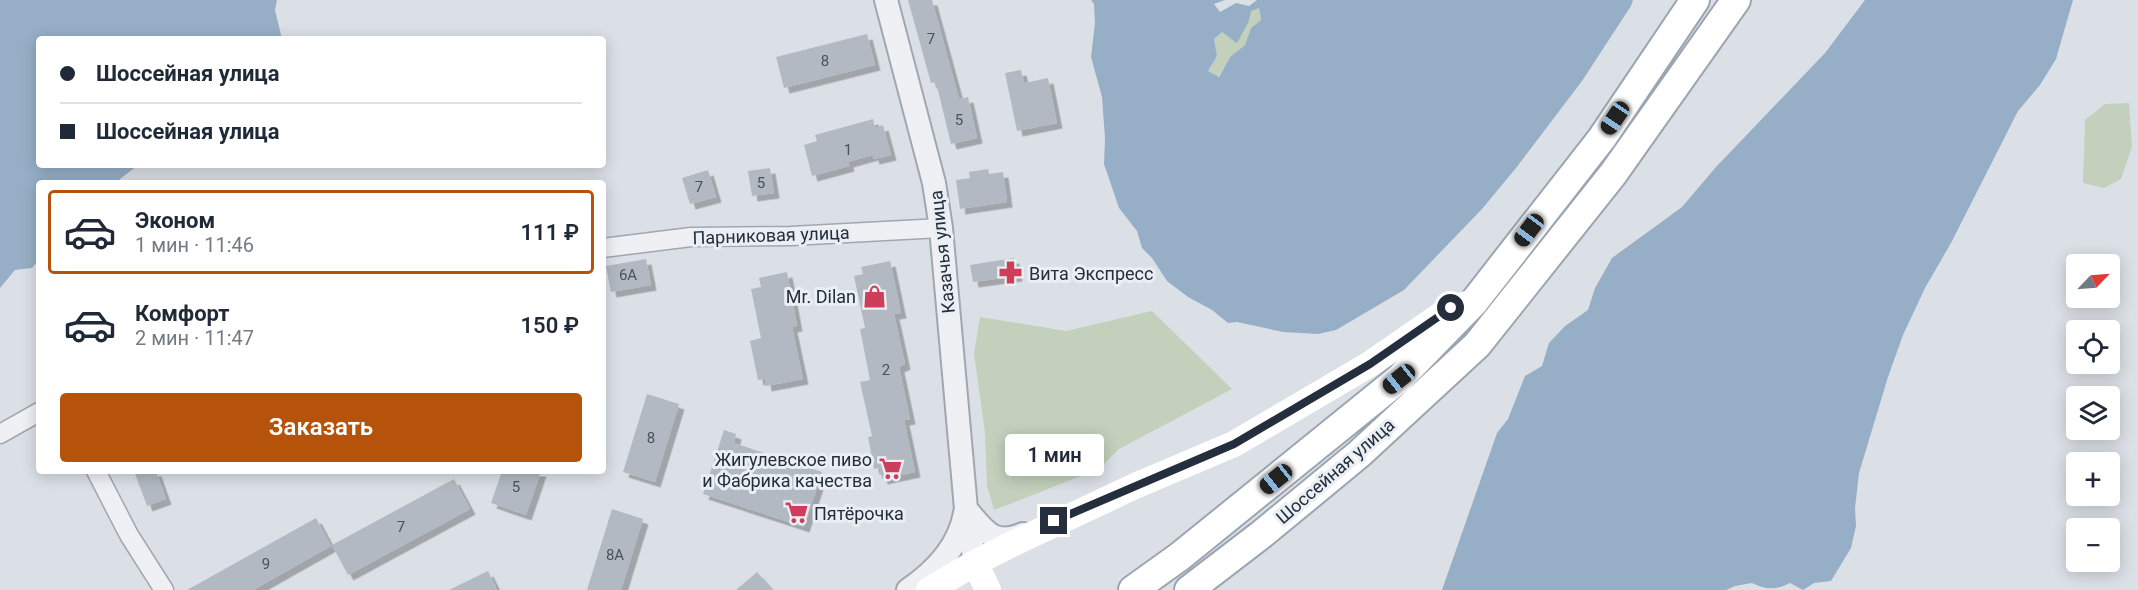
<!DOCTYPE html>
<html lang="ru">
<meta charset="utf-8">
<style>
body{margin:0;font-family:Roboto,sans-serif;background:#f6f6f7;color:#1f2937;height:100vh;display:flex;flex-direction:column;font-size:22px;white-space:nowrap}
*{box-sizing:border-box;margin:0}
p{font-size:20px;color:#747a83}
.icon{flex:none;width:33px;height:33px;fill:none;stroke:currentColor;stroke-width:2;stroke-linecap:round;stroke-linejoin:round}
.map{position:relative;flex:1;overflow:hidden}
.sheet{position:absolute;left:36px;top:180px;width:570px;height:294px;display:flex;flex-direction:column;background:#fff;border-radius:6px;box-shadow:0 3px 15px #0003}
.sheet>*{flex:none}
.top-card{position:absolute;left:36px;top:36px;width:570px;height:132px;border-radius:6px;box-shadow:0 3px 15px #0003;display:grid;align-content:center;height:132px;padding:0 24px;background:#fff}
.needle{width:39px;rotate:65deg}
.tools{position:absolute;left:2066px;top:254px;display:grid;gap:12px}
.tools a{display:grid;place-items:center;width:54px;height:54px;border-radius:6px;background:#fff;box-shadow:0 3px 15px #0003;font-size:30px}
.end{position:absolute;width:27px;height:27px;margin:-14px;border:8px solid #252e3c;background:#fff;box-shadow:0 0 0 3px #fff}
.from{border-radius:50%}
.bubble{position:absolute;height:42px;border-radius:6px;background:#fff;box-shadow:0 3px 15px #0003;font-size:20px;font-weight:600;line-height:42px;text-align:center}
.car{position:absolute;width:18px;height:36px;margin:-18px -9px;border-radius:8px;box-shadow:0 0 4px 2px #0007;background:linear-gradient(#222 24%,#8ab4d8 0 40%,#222 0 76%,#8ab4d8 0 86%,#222 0)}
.top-card b{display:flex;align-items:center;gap:21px;height:57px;font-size:22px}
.top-card b+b{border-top:2px solid #e0e1e3}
.top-card i{width:15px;height:15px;background:#1f2937}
ul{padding:10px 0 0;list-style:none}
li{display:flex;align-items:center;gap:18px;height:84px;margin:0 12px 9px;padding:0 12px;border:3px solid transparent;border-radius:6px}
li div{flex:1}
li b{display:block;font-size:22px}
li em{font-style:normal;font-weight:600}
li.selected{border-color:#b45309}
li>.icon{width:54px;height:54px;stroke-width:1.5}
.cta{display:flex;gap:12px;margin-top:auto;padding:12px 24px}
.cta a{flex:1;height:69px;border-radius:6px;background:#b45309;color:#fff;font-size:24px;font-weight:600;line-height:69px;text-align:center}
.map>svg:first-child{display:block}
</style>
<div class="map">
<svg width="2138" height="590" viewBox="0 0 2138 590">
<defs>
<filter id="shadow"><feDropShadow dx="5.5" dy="5.5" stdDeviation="0" flood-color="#0004"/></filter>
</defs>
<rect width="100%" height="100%" fill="#dbe0e6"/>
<path fill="#c2d0bc" d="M1259 8 1261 20 1251 28 1245 45 1230 57 1218 77 1208 71 1217 56 1214 39 1222 32 1237 42 1249 21 1251 10Z
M2129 103 2132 147 2121 179 2104 188 2083 183 2085 120 2105 104Z
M1152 311 1232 389 1119 449 1099 469 994 510 987 486 985 432 974 354 980 317 1066 331Z"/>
<path fill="#96afc6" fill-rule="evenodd" d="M0 0H277L275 10 282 39H39V165H138L115 183H39V260L32 268 15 270 0 288Z
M1091 0H1225L1214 4 1220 12 1236 3 1249 6 1257 0H1633L1631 6 1582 81 1516 168 1482 209 1404 290 1336 330 1318 334 1283 332 1237 322 1228 323 1212 310 1188 297 1167 281 1152 258 1142 248 1137 231 1119 208 1104 164 1105 138 1102 97 1091 57 1095 23 1094 4ZM1259 8 1261 20 1251 28 1245 45 1230 57 1219 77 1208 71 1217 56 1214 39 1222 32 1237 43 1249 21 1251 11Z
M1865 0H2073L2056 59 2040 85 2018 111 1951 243 1925 288 1903 335 1888 377 1859 473 1855 508 1856 526 1851 548 1831 581 1814 583 1803 590 1790 583C1776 590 1766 590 1752 583L1735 586 1726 590H1442L1497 433 1508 419 1525 376 1542 366 1549 343 1565 326 1588 310 1595 288 1612 258 1682 207 1716 167 1825 53Z"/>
<path fill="#b3b9c2" filter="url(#shadow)" d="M908 0H932L959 99 968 97 977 138 951 144 936 82 931 83Z
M867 34 875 65 784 88 776 57Z
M1021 70 1024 83 1048 78 1057 123 1017 131 1005 73Z
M873 119 875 128 883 125 891 155 874 159 873 155 848 162 849 166 812 176 804 145 817 141 815 135Z
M770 168 774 193 752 196 748 171Z
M988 169 989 174 1003 172 1007 202 960 209 956 180 970 178 969 172Z
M708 170 716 197 690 204 682 178Z
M1014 258 1017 276 973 282 970 265Z
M646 259 651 285 611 292 606 266Z
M890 261 901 313 894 314 905 364 899 367 910 419 904 420 915 472 882 479 880 468 874 469 868 437 872 436 860 382 870 380 860 329 865 328 854 276 863 274 861 267Z
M787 272 797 326 792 327 803 379 766 386 765 379 758 380 750 341 761 338 751 289 761 287 759 278Z
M647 394 679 404 655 482 623 472Z
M724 430 736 434 734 443 822 472 804 527 703 494Z
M134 471H156L166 499 147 506Z
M502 471H541L526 515 491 503Z
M454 479 470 509 348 575 332 545Z
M612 509 643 519 621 590H587Z
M316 518 331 546 253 590H187Z
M488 571 497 590H449Z
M757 572 773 590H736Z"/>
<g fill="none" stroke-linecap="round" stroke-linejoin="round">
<defs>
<path id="minor" d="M603 248 691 237 791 236 941 228
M0 434 39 412
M96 471 129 535 164 590"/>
<path id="tertiary" d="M886 0 934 183 941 228 966 509 975 563
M966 509C984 530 993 547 1023 534
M908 590C936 571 959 547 965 513"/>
<path id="primary" d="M1133 590 1179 557 1399 379 1474 302 1602 138 1695 0
M1189 590 1262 534 1359 454 1477 345 1613 174 1736 0"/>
</defs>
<use href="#minor" stroke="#a1a7b0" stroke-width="21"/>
<use href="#tertiary" stroke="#a1a7b0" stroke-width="26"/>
<use href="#primary" stroke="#9ba5b1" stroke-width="32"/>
<use href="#minor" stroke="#eef0f4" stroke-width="18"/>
<use href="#tertiary" stroke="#eef0f4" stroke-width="22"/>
<path stroke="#fff" stroke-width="26" d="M975 563 988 590
M929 590 975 563 1012 544 1135 486 1234 444 1370 364 1451 308 1474 302"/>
<use href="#primary" stroke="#fff" stroke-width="28"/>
</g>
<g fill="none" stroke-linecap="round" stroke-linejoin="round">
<path stroke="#252e3c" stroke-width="8" d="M1054 521 1234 444 1370 364 1451 308"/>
</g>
<defs>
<symbol id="pharmacy-bare" viewBox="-9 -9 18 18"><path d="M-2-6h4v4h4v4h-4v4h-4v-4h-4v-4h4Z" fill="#cd3e5a" stroke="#eaeff4" stroke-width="2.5" paint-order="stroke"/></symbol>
<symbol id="shop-bare" viewBox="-9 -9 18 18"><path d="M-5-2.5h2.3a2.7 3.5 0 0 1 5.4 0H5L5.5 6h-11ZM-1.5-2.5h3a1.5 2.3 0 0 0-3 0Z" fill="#cd3e5a" stroke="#eaeff4" stroke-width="2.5" paint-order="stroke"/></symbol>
<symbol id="supermarket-bare" viewBox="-9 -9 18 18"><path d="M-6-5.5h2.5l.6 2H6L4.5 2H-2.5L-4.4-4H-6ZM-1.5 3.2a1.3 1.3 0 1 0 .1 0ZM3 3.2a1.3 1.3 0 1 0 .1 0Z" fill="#cd3e5a" stroke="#eaeff4" stroke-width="2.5" paint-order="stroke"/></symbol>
</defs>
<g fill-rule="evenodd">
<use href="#pharmacy-bare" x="994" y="256" width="33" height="33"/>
<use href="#shop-bare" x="858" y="280" width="33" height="33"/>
<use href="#supermarket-bare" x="874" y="452" width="33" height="33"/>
<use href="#supermarket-bare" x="780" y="496" width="33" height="33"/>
</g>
<g text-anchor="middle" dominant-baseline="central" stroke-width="6" stroke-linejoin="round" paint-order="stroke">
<g font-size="15" fill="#48515e">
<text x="931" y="39">7</text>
<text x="825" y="61">8</text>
<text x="959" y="120">5</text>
<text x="848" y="150">1</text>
<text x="761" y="183">5</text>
<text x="699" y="187">7</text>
<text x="628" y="275">6А</text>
<text x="886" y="370">2</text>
<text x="651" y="438">8</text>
<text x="516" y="487">5</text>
<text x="401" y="527">7</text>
<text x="615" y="555">8А</text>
<text x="266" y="564">9</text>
</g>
<g font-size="18" fill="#252e3c" stroke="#eaeff4">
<text transform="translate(771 235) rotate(-2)">Парниковая улица</text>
<text transform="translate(942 252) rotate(-96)">Казачья улица</text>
<text transform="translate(1335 471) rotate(-41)">Шоссейная улица</text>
</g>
<g font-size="18" fill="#252e3c" stroke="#eaeff4" text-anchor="start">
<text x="1029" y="273">Вита Экспресс</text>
<text x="856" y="296" text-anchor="end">Mr. Dilan</text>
<text x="872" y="459" text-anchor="end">Жигулевское пиво<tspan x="872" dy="21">и Фабрика качества</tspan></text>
<text x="814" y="513">Пятёрочка</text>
</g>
</g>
</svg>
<div class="tools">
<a><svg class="needle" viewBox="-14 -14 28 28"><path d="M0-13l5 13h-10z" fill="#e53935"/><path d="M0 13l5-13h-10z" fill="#747a83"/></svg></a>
<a><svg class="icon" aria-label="locate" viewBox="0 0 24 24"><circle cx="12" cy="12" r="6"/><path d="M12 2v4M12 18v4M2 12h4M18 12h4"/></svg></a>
<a><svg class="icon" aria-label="layers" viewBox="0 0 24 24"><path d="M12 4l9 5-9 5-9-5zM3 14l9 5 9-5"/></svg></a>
<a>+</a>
<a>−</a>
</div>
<i class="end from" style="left:1451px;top:308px"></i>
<i class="end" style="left:1054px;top:521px"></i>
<div class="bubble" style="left:1005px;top:434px;width:99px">1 мин</div>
<i class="car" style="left:1615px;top:118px;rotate:214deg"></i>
<i class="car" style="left:1529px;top:230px;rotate:217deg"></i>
<i class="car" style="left:1399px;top:379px;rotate:231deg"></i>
<i class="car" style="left:1276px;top:479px;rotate:231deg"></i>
<div class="top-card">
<b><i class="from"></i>Шоссейная улица</b>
<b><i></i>Шоссейная улица</b>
</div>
<section class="sheet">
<ul>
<li class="selected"><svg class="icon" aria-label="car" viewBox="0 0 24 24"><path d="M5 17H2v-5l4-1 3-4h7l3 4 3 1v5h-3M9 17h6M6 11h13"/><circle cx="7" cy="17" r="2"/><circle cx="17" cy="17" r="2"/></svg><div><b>Эконом</b><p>1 мин · 11:46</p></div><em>111 ₽</em></li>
<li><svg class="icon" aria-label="car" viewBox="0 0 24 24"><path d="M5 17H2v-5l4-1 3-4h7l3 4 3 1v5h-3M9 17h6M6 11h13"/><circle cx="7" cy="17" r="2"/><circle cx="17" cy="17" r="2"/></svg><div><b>Комфорт</b><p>2 мин · 11:47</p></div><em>150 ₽</em></li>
</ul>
<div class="cta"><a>Заказать</a></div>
</section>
</div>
